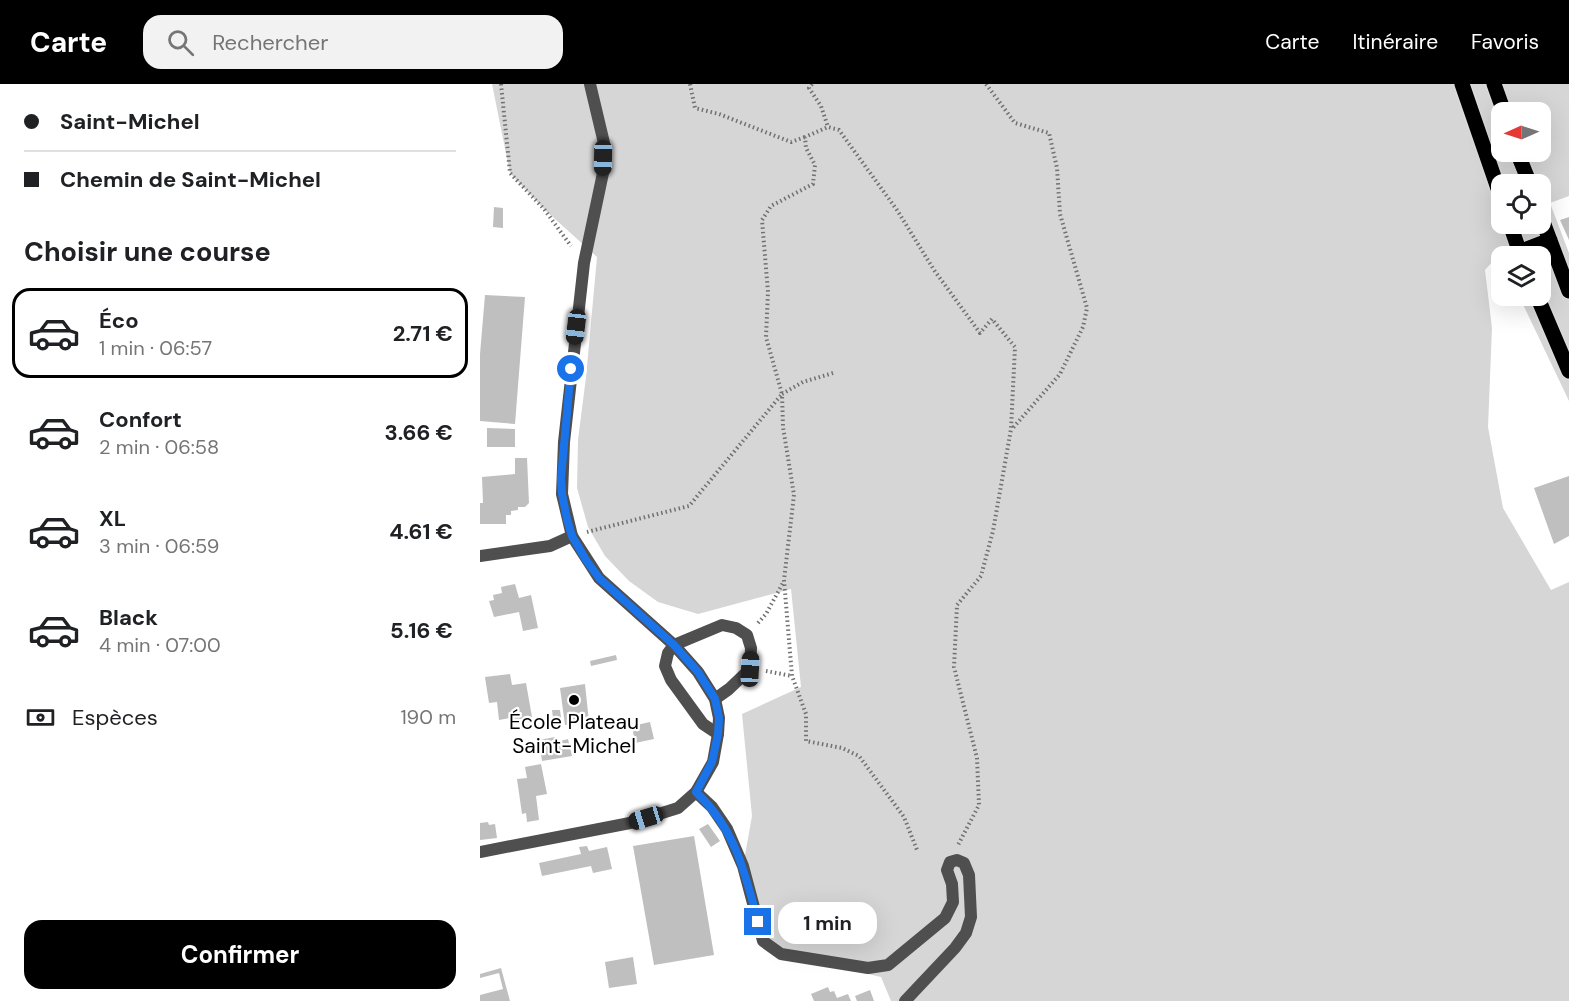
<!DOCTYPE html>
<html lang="fr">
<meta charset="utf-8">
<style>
body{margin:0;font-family:"DM Sans",sans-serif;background:#f2f2f2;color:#202124;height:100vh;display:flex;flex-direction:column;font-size:22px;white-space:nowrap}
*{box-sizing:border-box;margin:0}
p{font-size:20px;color:#757577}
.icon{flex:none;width:33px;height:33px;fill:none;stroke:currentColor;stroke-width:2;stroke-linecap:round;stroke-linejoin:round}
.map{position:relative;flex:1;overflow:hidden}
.sheet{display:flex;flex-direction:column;background:#fff;width:480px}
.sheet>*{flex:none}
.banner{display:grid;align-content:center;height:132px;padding:0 24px;background:#fff}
.needle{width:39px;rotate:267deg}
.tools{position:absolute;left:1011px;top:18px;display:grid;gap:12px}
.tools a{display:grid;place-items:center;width:60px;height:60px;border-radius:12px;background:#fff;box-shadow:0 6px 24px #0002;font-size:30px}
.end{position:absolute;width:27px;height:27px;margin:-14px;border:8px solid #1a73e8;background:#fff;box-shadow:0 0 0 3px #fff}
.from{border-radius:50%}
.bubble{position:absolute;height:42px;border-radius:18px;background:#fff;box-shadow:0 6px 24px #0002;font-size:20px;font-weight:700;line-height:42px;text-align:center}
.car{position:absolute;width:18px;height:36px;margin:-18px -9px;border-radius:8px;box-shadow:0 0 4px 2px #0007;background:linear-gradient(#222 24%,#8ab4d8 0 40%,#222 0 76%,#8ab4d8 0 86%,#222 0)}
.banner b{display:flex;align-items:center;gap:21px;height:57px;font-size:22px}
.banner b+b{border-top:2px solid #e0e0e0}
.banner i{width:15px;height:15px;background:#202124}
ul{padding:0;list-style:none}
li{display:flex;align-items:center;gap:18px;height:90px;margin:0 12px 9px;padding:0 12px;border:3px solid transparent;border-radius:18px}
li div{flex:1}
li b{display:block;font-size:22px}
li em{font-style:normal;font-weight:700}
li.active{border-color:#000}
li>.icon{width:54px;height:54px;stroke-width:1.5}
h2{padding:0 24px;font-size:27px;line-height:72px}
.pay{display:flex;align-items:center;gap:15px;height:66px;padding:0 24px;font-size:22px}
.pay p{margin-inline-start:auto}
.cta{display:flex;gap:12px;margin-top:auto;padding:12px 24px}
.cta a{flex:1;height:69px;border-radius:18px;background:#000;color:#fff;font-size:24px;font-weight:700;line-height:69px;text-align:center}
header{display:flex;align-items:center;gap:36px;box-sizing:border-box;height:84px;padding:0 30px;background:#000;color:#fff}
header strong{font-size:28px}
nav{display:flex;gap:33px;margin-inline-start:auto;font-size:21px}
.search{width:420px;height:54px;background:#f2f2f2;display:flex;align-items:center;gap:15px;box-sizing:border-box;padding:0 21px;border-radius:18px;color:#757577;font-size:22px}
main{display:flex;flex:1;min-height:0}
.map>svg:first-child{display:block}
</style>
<header>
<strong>Carte</strong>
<div class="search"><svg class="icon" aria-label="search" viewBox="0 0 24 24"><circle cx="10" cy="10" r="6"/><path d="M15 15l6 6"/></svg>Rechercher</div>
<nav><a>Carte</a><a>Itinéraire</a><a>Favoris</a></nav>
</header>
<main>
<section class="sheet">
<div class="banner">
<b><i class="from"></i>Saint-Michel</b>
<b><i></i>Chemin de Saint-Michel</b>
</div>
<h2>Choisir une course</h2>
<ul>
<li class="active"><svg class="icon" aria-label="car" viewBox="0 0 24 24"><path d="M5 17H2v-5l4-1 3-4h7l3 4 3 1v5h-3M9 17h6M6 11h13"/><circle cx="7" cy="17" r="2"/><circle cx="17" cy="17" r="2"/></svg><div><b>Éco</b><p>1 min · 06:57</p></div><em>2.71 €</em></li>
<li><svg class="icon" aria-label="car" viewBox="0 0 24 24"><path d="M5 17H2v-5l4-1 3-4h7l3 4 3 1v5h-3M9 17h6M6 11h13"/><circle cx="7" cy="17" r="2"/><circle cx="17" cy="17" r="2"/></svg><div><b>Confort</b><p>2 min · 06:58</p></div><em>3.66 €</em></li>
<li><svg class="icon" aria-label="car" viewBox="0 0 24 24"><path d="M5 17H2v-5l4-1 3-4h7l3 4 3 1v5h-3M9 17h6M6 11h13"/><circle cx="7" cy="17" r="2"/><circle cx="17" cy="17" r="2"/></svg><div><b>XL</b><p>3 min · 06:59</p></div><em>4.61 €</em></li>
<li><svg class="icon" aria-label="car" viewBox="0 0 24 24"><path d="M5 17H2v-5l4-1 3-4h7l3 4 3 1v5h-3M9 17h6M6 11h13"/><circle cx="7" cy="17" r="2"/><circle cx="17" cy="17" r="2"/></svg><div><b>Black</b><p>4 min · 07:00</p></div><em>5.16 €</em></li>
</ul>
<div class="pay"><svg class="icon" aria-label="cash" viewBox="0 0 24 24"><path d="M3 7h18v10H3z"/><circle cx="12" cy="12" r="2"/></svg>Espèces<p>190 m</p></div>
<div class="cta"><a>Confirmer</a></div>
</section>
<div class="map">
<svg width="1089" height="917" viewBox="0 0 1089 917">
<rect width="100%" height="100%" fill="#fff"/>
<path fill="#d6d6d6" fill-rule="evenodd" d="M12 0H1089V112L1070 119 1089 169V317L1039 212H1060V172H1022L1020 169 1005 186 1012 244 1008 343 1023 424 1071 506 1089 498V917H411L401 893 301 870 283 857 263 782 272 732 262 630 321 603 311 505 218 530 178 518 149 497 125 472 108 443 97 404 98 356 106 293 117 173 64 125 30 89ZM1022 28H1060V68H1022ZM1022 100H1060V140H1022Z"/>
<path fill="#bfbfbf" d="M14 123 23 124V144L13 143Z
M1089 133V156L1080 136Z
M5 211 45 213 35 340 0 337V270Z
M7 344 35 345V363H7Z
M35 374H47L49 419 45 423H38V426L31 427V431H26V440H0V419H3L2 393 35 390Z
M1089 392V452L1074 460 1054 404Z
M35 500 39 514 51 511 58 544 43 547 39 528 14 533 9 517 14 516 13 511 22 509 21 503Z
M136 571 137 576 111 582 110 577Z
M30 590 32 601 46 599 52 633 31 637 30 634 19 636 17 618 9 619 5 593Z
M105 600 109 638 85 641 80 604Z
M72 626H80L82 640 74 642Z
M170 638 174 655 155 659 152 642Z
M75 653 76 658 88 655 92 672 62 677 59 656Z
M61 680 67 710 56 712 59 736 47 738 46 729 42 730 37 695 47 694 45 683Z
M8 738 9 741 15 740 17 754 0 756V739Z
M228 740 240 757 231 763 219 745Z
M214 752 234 871 174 881 153 762Z
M107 762 109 767 127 763 132 785 113 789 111 782 62 792 59 779 101 770 99 763Z
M153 873 157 900 129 904 125 878Z
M21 884 30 917H0V911L23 905 19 889 0 894V890Z
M348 903 350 908 354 907 357 914 368 910 371 917H334L331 910Z
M390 906 394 917H377L375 912Z"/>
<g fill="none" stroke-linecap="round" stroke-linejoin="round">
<defs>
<path id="primary" d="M982 0 1022 116
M1014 0 1024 28
M1037 68 1050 100
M1060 130 1089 207
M1030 140 1041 172
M1039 168 1070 156
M1057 212 1089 287"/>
</defs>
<use href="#primary" stroke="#dbdbdb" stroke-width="18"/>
<path stroke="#717171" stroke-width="4" stroke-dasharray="1.5 3" stroke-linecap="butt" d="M21 0 30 89 64 125 91 162
M210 0 215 24 239 30 311 58 325 53
M332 0 329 4 341 22 348 43
M506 0 535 39 569 49 577 84 580 130 607 224 603 243 580 290 532 345
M353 289 323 298 302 310 303 343 314 411 304 496 312 592 326 630V657L362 664 379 672 424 733 437 766
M107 448 209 422 302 310 286 253 288 208 282 136 291 122 333 100 335 81 326 64 325 53 348 43 359 46 417 126 454 186 500 249 512 235 535 263 531 345 513 447 501 492 477 521 474 583 497 674 499 721 478 761
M278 539 286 530 304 497
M286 587 312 592"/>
<path stroke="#4f4f4f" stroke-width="12" d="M235 615 249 605 270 585 271 564 267 551 256 544 242 541 194 561 188 569 185 582 191 596 223 640 238 650"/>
<path stroke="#4f4f4f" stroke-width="12" d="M0 472 70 462 92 452
M216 708 232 723 247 745 263 782 283 857 301 870 388 884 408 881 465 834 473 818 472 800 467 786 470 778 477 776 484 779 489 791 491 833 486 849 475 864 425 917"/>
<path stroke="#4f4f4f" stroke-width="12" d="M0 768 150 739 198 724 216 708 233 678 238 650 239 634 235 615 218 588 194 561 119 494 92 452 82 410 84 358 104 179 123 89 124 59 110 0"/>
<use href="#primary" stroke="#000" stroke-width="15"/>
</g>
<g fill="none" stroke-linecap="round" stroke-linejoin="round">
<path stroke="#1a73e8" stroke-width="8" d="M91 285 81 394 82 410 87 435 92 452 106 476 119 494 194 561 218 588 235 615 239 634 238 650 232 678 216 708C255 745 265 788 278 838"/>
</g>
<circle fill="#000" stroke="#fff" stroke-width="2" cx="94" cy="616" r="6"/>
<g text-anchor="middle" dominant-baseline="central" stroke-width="4.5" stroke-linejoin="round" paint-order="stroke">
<g font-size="21" fill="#000" stroke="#fff">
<text x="94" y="638">École Plateau<tspan x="94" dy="24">Saint-Michel</tspan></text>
</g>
</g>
</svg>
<div class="tools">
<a><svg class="needle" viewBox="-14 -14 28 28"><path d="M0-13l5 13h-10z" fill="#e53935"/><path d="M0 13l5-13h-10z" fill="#757577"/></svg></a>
<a><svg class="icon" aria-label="locate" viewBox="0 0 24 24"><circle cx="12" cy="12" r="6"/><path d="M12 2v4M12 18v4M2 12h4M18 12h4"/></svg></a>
<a><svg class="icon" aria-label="layers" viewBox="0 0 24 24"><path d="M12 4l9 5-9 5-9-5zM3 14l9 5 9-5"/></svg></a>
</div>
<i class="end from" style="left:91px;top:285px"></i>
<i class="end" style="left:278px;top:838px"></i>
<div class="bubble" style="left:298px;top:818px;width:99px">1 min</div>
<i class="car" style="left:123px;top:74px;rotate:181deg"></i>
<i class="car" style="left:96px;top:243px;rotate:187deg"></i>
<i class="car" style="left:270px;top:585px;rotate:3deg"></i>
<i class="car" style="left:166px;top:734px;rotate:253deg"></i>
</div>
</main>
